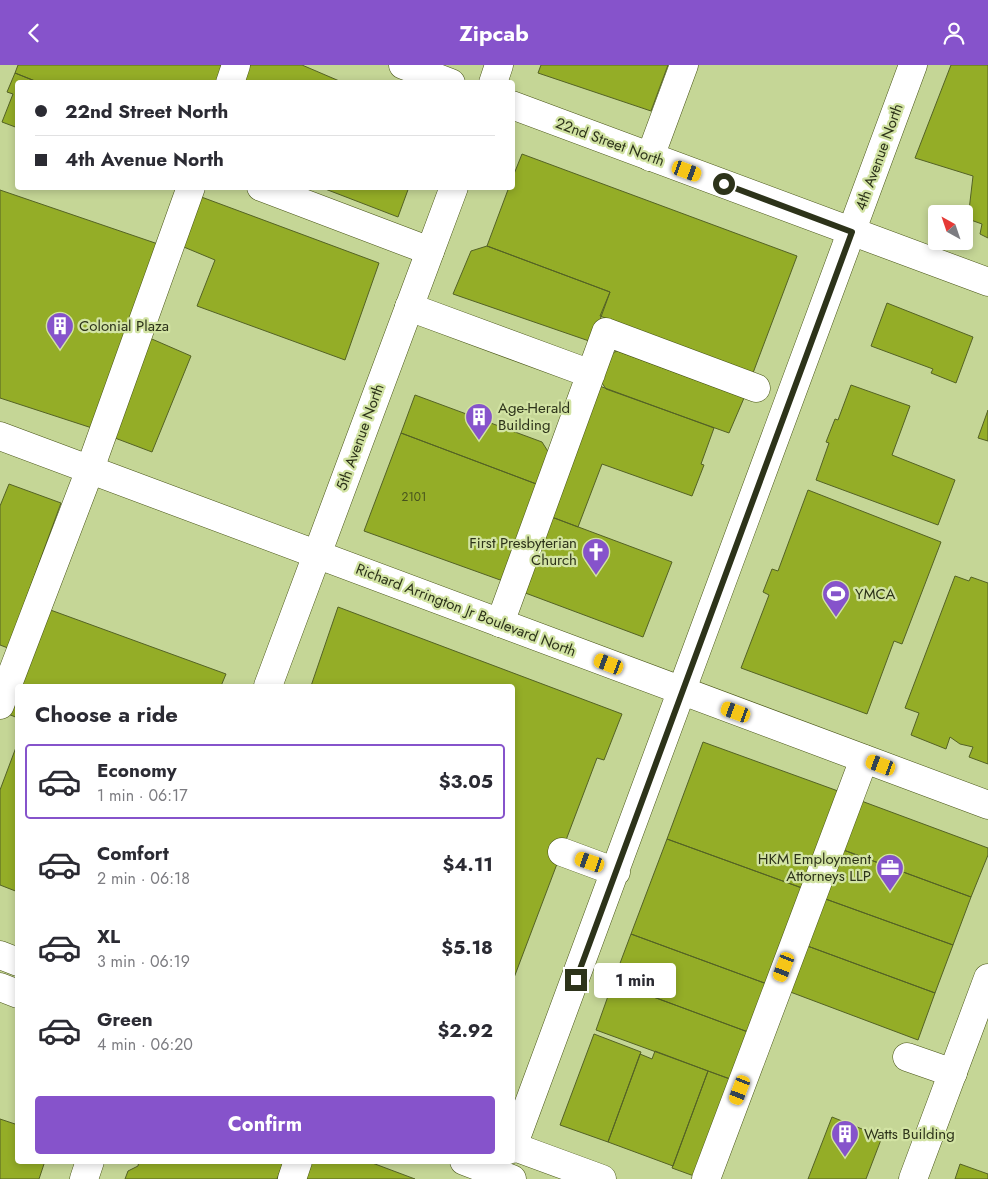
<!DOCTYPE html>
<meta charset="utf-8">
<style>
body{margin:0;font-family:Jost,sans-serif;background:#f2f2f3;color:#2b2b33;height:100vh;display:flex;flex-direction:column;font-size:19px;white-space:nowrap}
*{box-sizing:border-box;margin:0}
p{font-size:16px;color:#7c7c81}
.icon{flex:none;width:28px;height:28px;fill:none;stroke:currentColor;stroke-width:2;stroke-linecap:round;stroke-linejoin:round}
.map{position:relative;flex:1;overflow:hidden}
.drawer{position:absolute;left:15px;top:619px;width:500px;height:480px;display:flex;flex-direction:column;background:#fff;border-radius:5px;box-shadow:0 2px 8px #0003}
.drawer>*{flex:none}
.hud{position:absolute;left:15px;top:15px;width:500px;height:110px;border-radius:5px;box-shadow:0 2px 8px #0003;display:grid;align-content:center;height:110px;padding:0 20px;background:#fff}
.needle{width:32px;rotate:320deg}
.tools{position:absolute;left:928px;top:140px;display:grid;gap:10px}
.tools a{display:grid;place-items:center;width:45px;height:45px;border-radius:5px;background:#fff;box-shadow:0 2px 8px #0003;font-size:25px}
.end{position:absolute;width:22px;height:22px;margin:-11px;border:6px solid #2d331a;background:#fff;box-shadow:0 0 0 2px #fff}
.from{border-radius:50%}
.bubble{position:absolute;height:35px;border-radius:5px;background:#fff;box-shadow:0 2px 8px #0003;font-size:16px;font-weight:700;line-height:35px;text-align:center}
.car{position:absolute;width:15px;height:30px;margin:-15px -8px;border-radius:6px;box-shadow:0 0 4px 1px #0007;background:linear-gradient(#f5c518 24%,#345 0 40%,#f5c518 0 76%,#345 0 86%,#f5c518 0)}
.hud b{display:flex;align-items:center;gap:18px;height:48px;font-size:19px}
.hud b+b{border-top:1px solid #e1e1e2}
.hud i{width:12px;height:12px;background:#2b2b33}
ul{padding:0;list-style:none}
li{display:flex;align-items:center;gap:15px;height:75px;margin:0 10px 8px;padding:0 10px;border:2px solid transparent;border-radius:5px}
li div{flex:1}
li b{display:block;font-size:19px}
li em{font-style:normal;font-weight:700}
li.current{border-color:#8653cb}
li>.icon{width:45px;height:45px;stroke-width:1.5}
h2{padding:0 20px;font-size:22px;line-height:60px}
.action{display:flex;gap:10px;margin-top:auto;padding:10px 20px}
.action a{flex:1;height:58px;border-radius:5px;background:#8653cb;color:#fff;font-size:20px;font-weight:700;line-height:58px;text-align:center}
header{display:flex;justify-content:space-between;align-items:center;height:65px;padding:0 20px;background:#8653cb;color:#fff;font-size:22px;font-weight:700}
.map>svg:first-child{display:block}
</style>
<header><svg class="icon" aria-label="back" viewBox="0 0 24 24"><path d="M15 5l-7 7 7 7"/></svg>Zipcab<svg class="icon" aria-label="person" viewBox="0 0 24 24"><circle cx="12" cy="8" r="4"/><path d="M4 21q1-7 8-7t8 7"/></svg></header>
<div class="map">
<svg width="988" height="1114" viewBox="0 0 988 1114">
<rect width="100%" height="100%" fill="#c5d696"/>
<path fill="#94ad27" stroke="#546225" d="M18 0H225L218 18H40L15 8Z
M245 0H302L344 18H239Z
M541 0H668L651 46 538 8Z
M951 0H988V173L980 169 982 159 968 154 973 111 915 93Z
M15 8 40 18H18V63L2 57 13 29 7 27Z
M522 89 797 191 753 308 600 251 610 227 487 181 509 122H512V114Z
M320 122H409L398 152Z
M0 125 158 179 92 363 0 333Z
M196 130 379 198 345 295 197 241 215 195 179 180Z
M487 181 610 227 592 277 453 229 471 186Z
M887 238 973 272 956 318 931 308 933 304 871 281Z
M145 271 191 291 152 387 107 370Z
M617 286 744 333 729 368 606 324 600 315 608 290Z
M594 319 714 363 701 399 704 400 692 431 602 399 578 462 549 451Z
M851 320 910 341 892 390 955 415 938 460 816 415 829 378 826 377 835 354 838 355Z
M415 330 542 377 549 388 539 420 401 368Z
M988 345V376L978 373Z
M401 368 539 420 503 516 364 466Z
M9 419 61 438 8 583 0 580V441Z
M808 425 941 477 902 579 894 576 867 649 741 603 769 530 763 527 772 504 778 506Z
M549 451 672 497 643 572 520 526Z
M955 511 969 516 971 512 988 518V699L969 692 973 682 960 679 950 672 946 684 911 670 919 648 905 643Z
M338 542 622 649 604 695 597 693 512 918V621H311Z
M45 543 226 609 221 621H18V653L3 647Z
M18 677V827L0 820V725Z
M703 677 838 726 802 823 667 774Z
M856 734 988 783V790L971 832 838 783Z
M667 774 802 823 767 919 631 869Z
M838 783 971 832 953 880 820 832Z
M820 832 953 880 935 928 802 879Z
M631 869 767 919 748 967 613 917Z
M802 879 935 928 918 975 785 925Z
M613 917 748 967 730 1014 596 965Z
M594 969 641 987 608 1077 560 1060Z
M655 986 708 1006 673 1101 608 1077 640 989 652 994Z
M708 1006 730 1014 694 1111 672 1103Z
M832 1052 882 1072 866 1114H808Z
M0 1054 18 1060V1096H45L39 1114H0Z
M139 1096H284L277 1114H125L128 1106 138 1101Z
M306 1096H367L415 1114H300Z
M960 1099 988 1109V1114H955Z"/>
<g fill="none" stroke-linecap="round" stroke-linejoin="round">
<defs>
<path id="minor" d="M230 18 236 0
M650 92 684 0
M261 122 430 186
M409 242 591 309
M500 558 606 267 756 323
M0 640 86 415 191 122
M562 787 616 807
M907 992 953 1008
M512 1084 913 0
M292 1114 298 1096
M706 1114 864 694"/>
<path id="major" d="M403 0 451 18
M493 18 499 0
M512 40 988 217
M0 371 988 740
M268 621 454 122
M0 890 18 897
M0 922 18 929
M512 1081 602 1114
M464 1096 512 1114
M84 1114 90 1096
M913 1114 988 913"/>
</defs>
<use href="#minor" stroke="#485416" stroke-width="29"/>
<use href="#major" stroke="#485416" stroke-width="29"/>
<use href="#minor" stroke="#fff" stroke-width="28"/>
<use href="#major" stroke="#fff" stroke-width="28"/>
</g>
<g fill="none" stroke-linecap="round" stroke-linejoin="round">
<path stroke="#2d331a" stroke-width="6" d="M576 915 852 167 724 119"/>
</g>
<defs>
<symbol id="building-pin" viewBox="-11 -11 22 30"><path d="M0 17L-7.5 6A9.5 9.5 0 1 1 7.5 6Z" fill="#8653cb" stroke="#d2e3a3"/><path d="M-4-6H4V6H1V3H-1V6H-4ZM-2.5-4.3h1.7v1.8h-1.7ZM.8-4.3h1.7v1.8H.8ZM-2.5-1h1.7V.8h-1.7ZM.8-1h1.7V.8H.8Z" fill="#fff"/></symbol>
<symbol id="church-pin" viewBox="-11 -11 22 30"><path d="M0 17L-7.5 6A9.5 9.5 0 1 1 7.5 6Z" fill="#8653cb" stroke="#d2e3a3"/><path d="M-1.2-6h2.4v3.5h3.3v2.4h-3.3V6h-2.4V-.1h-3.3v-2.4h3.3Z" fill="#fff"/></symbol>
<symbol id="stadium-pin" viewBox="-11 -11 22 30"><path d="M0 17L-7.5 6A9.5 9.5 0 1 1 7.5 6Z" fill="#8653cb" stroke="#d2e3a3"/><path d="M0-5a6.5 5 0 1 0 0 10a6.5 5 0 1 0 0-10ZM-3.5-1.8h7v3.6h-7Z" fill="#fff"/></symbol>
<symbol id="office-pin" viewBox="-11 -11 22 30"><path d="M0 17L-7.5 6A9.5 9.5 0 1 1 7.5 6Z" fill="#8653cb" stroke="#d2e3a3"/><path d="M-6-3h4V-5.5h4V-3h4V5H-6ZM-1-4.5V-3h2v-1.5ZM-6 0V1H6V0Z" fill="#fff"/></symbol>
</defs>
<g fill-rule="evenodd">
<use href="#building-pin" x="44" y="245" width="32" height="43"/>
<use href="#building-pin" x="463" y="336" width="32" height="43"/>
<use href="#church-pin" x="580" y="471" width="32" height="43"/>
<use href="#stadium-pin" x="820" y="513" width="32" height="43"/>
<use href="#office-pin" x="874" y="787" width="32" height="43"/>
<use href="#building-pin" x="829" y="1053" width="32" height="43"/>
</g>
<g text-anchor="middle" dominant-baseline="central" stroke-width="4.5" stroke-linejoin="round" paint-order="stroke">
<g font-size="12" fill="#47521d">
<text x="414" y="432">2101</text>
</g>
<g font-size="15" fill="#2d331a" stroke="#d2e3a3">
<text transform="translate(610 77) rotate(20)">22nd Street North</text>
<text transform="translate(879 92) rotate(-70)">4th Avenue North</text>
<text transform="translate(360 372) rotate(-70)">5th Avenue North</text>
<text transform="translate(466 545) rotate(21)">Richard Arrington Jr Boulevard North</text>
</g>
<g font-size="15" fill="#2d331a" stroke="#d2e3a3" text-anchor="start">
<text x="79" y="261">Colonial Plaza</text>
<text x="498" y="343">Age-Herald<tspan x="498" dy="17">Building</tspan></text>
<text x="577" y="478" text-anchor="end">First Presbyterian<tspan x="577" dy="17">Church</tspan></text>
<text x="855" y="529">YMCA</text>
<text x="871" y="794" text-anchor="end">HKM Employment<tspan x="871" dy="17">Attorneys LLP</tspan></text>
<text x="864" y="1069">Watts Building</text>
</g>
</g>
</svg>
<div class="tools">
<a><svg class="needle" viewBox="-14 -14 28 28"><path d="M0-13l5 13h-10z" fill="#e53935"/><path d="M0 13l5-13h-10z" fill="#7c7c81"/></svg></a>
</div>
<i class="end from" style="left:724px;top:119px"></i>
<i class="end" style="left:576px;top:915px"></i>
<div class="bubble" style="left:594px;top:898px;width:82px">1 min</div>
<i class="car" style="left:687px;top:106px;rotate:110deg"></i>
<i class="car" style="left:609px;top:599px;rotate:291deg"></i>
<i class="car" style="left:736px;top:647px;rotate:290deg"></i>
<i class="car" style="left:881px;top:700px;rotate:290deg"></i>
<i class="car" style="left:590px;top:797px;rotate:289deg"></i>
<i class="car" style="left:784px;top:902px;rotate:201deg"></i>
<i class="car" style="left:740px;top:1025px;rotate:201deg"></i>
<div class="hud">
<b><i class="from"></i>22nd Street North</b>
<b><i></i>4th Avenue North</b>
</div>
<section class="drawer">
<h2>Choose a ride</h2>
<ul>
<li class="current"><svg class="icon" aria-label="car" viewBox="0 0 24 24"><path d="M5 17H2v-5l4-1 3-4h7l3 4 3 1v5h-3M9 17h6M6 11h13"/><circle cx="7" cy="17" r="2"/><circle cx="17" cy="17" r="2"/></svg><div><b>Economy</b><p>1 min · 06:17</p></div><em>$3.05</em></li>
<li><svg class="icon" aria-label="car" viewBox="0 0 24 24"><path d="M5 17H2v-5l4-1 3-4h7l3 4 3 1v5h-3M9 17h6M6 11h13"/><circle cx="7" cy="17" r="2"/><circle cx="17" cy="17" r="2"/></svg><div><b>Comfort</b><p>2 min · 06:18</p></div><em>$4.11</em></li>
<li><svg class="icon" aria-label="car" viewBox="0 0 24 24"><path d="M5 17H2v-5l4-1 3-4h7l3 4 3 1v5h-3M9 17h6M6 11h13"/><circle cx="7" cy="17" r="2"/><circle cx="17" cy="17" r="2"/></svg><div><b>XL</b><p>3 min · 06:19</p></div><em>$5.18</em></li>
<li><svg class="icon" aria-label="car" viewBox="0 0 24 24"><path d="M5 17H2v-5l4-1 3-4h7l3 4 3 1v5h-3M9 17h6M6 11h13"/><circle cx="7" cy="17" r="2"/><circle cx="17" cy="17" r="2"/></svg><div><b>Green</b><p>4 min · 06:20</p></div><em>$2.92</em></li>
</ul>
<div class="action"><a>Confirm</a></div>
</section>
</div>
